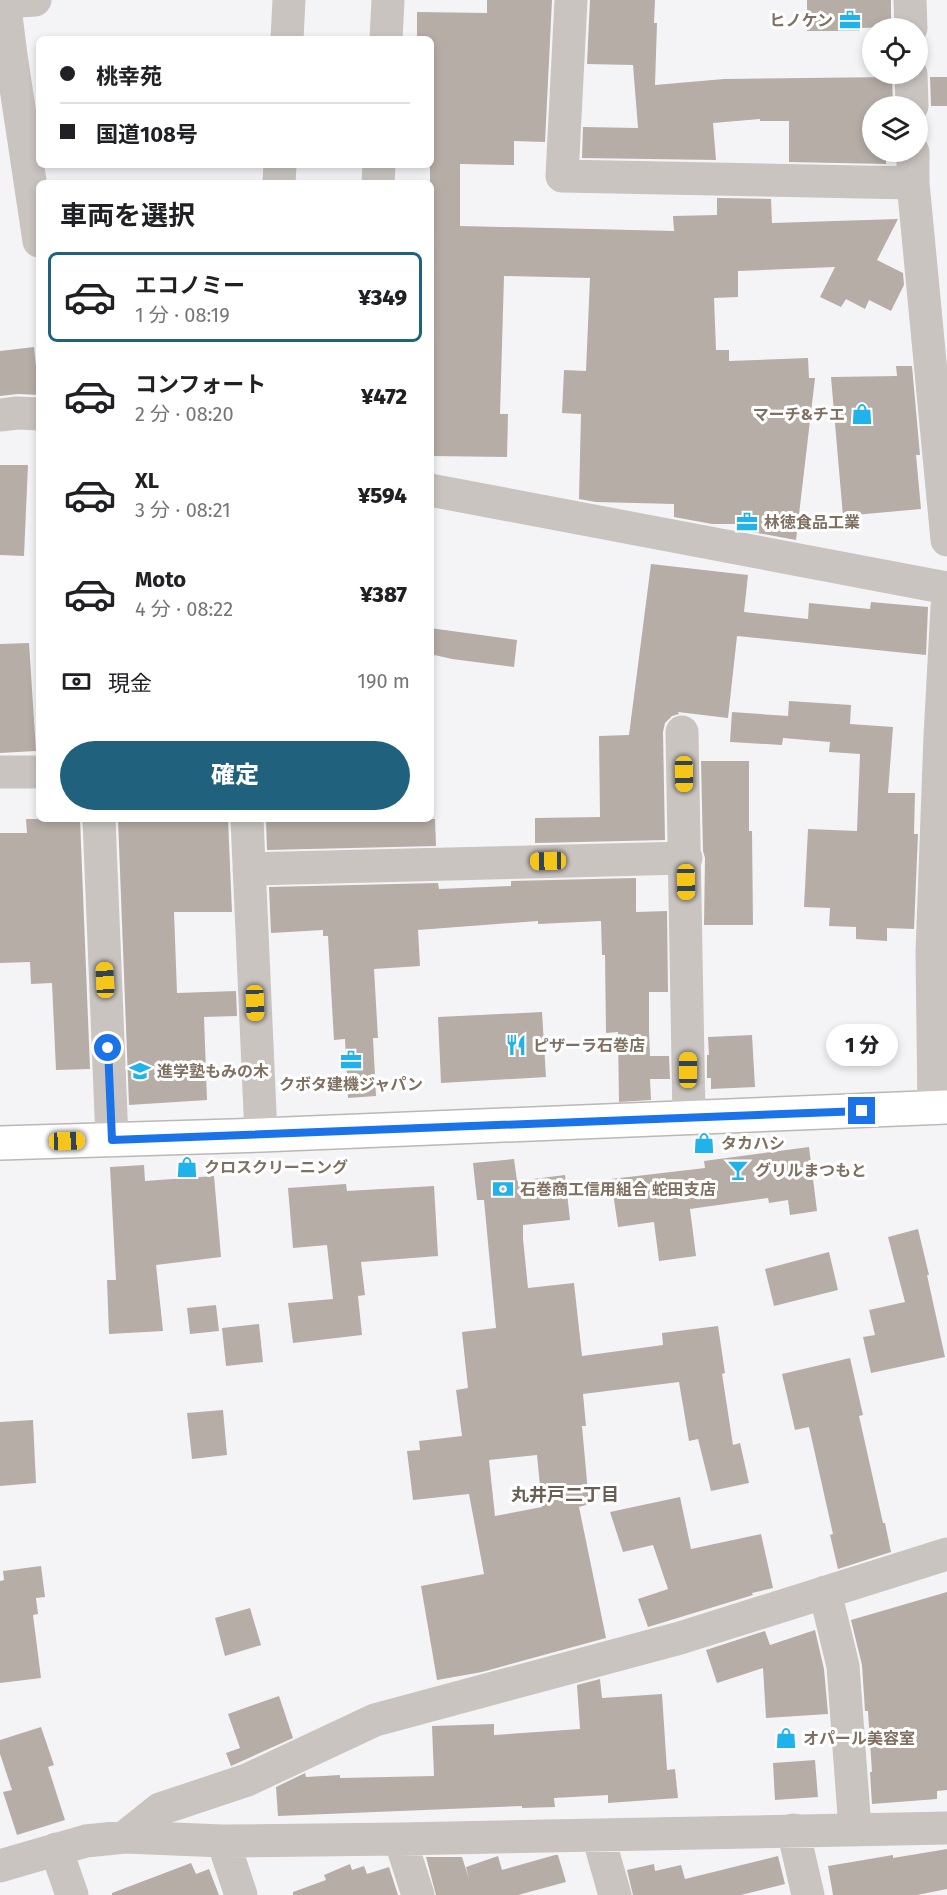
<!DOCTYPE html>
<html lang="ja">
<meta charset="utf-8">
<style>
body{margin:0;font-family:"Fira Sans","Noto Sans JP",sans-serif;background:#f2f2f2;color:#202124;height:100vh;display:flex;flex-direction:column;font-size:22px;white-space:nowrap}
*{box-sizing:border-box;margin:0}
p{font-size:20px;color:#757577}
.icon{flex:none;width:33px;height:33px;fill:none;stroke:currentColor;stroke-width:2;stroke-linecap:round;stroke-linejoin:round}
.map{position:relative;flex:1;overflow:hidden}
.drawer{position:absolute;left:36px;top:180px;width:398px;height:642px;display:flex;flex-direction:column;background:#fff;border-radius:9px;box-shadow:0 3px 9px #0003}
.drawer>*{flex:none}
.top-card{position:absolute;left:36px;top:36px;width:398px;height:132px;border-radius:9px;box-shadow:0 3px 9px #0003;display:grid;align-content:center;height:132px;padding:0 24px;background:#fff}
.tools{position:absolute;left:862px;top:18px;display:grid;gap:12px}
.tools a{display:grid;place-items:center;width:66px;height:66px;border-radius:50%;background:#fff;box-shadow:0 3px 9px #0003;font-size:30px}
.end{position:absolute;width:27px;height:27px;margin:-14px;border:8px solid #1a73e8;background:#fff;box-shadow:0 0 0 3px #fff}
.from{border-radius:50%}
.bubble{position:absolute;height:42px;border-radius:21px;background:#fff;box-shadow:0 3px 9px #0003;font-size:20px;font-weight:800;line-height:42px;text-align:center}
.car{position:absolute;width:18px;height:36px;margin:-18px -9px;border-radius:8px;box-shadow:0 0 4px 2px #0007;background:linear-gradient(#f5c518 24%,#345 0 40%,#f5c518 0 76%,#345 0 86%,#f5c518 0)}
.top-card b{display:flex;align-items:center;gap:21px;height:57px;font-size:22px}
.top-card b+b{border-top:2px solid #e0e0e0}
.top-card i{width:15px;height:15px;background:#202124}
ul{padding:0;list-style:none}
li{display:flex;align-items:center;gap:18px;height:90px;margin:0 12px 9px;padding:0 12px;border:3px solid transparent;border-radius:9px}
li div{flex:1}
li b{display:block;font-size:22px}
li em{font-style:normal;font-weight:800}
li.on{border-color:#20627e}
li>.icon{width:54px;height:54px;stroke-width:1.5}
h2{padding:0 24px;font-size:27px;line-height:72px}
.pay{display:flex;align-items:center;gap:15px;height:66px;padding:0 24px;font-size:22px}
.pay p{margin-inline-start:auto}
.button{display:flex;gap:12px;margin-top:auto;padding:12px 24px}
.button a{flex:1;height:69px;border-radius:36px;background:#20627e;color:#fff;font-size:24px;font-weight:800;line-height:69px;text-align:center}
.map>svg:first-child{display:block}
</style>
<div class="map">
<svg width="947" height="1895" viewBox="0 0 947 1895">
<rect width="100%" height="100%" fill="#f4f4f7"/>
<path fill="#b6ada7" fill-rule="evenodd" d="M487 0H552L545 142 514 141V165L460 164V226L674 231 673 216 717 215V198L771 199 772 223 898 219 877 260 903 273 904 285 891 311 869 300 865 309 846 299 841 307 820 297 835 267 738 271V297L714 298 716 350H729V361L808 358 809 378H815L796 540 752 532 753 524H712L674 517V504L596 502 579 499 581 414 562 413 564 370 586 371 590 278 504 276 500 414H508L507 457 430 456V39H417V12L487 13Z
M590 0H655L654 23H657L655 85 724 79 892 77 893 106H873V152H886V164L789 162V121H760V119L713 123 716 160 582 158 583 127 638 128 633 65 587 64Z
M807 0H891V27L860 28V31H807Z
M930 77H947V106H931Z
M34 347 39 395 18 394 0 396V351Z
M896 366H912L920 455H916L921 509 843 516 831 377 897 376Z
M0 465H28L24 556 0 555Z
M651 564 748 575 744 612 808 619 809 603 870 609 871 602 928 607 926 655 737 636 728 718 678 712 679 714 672 716 665 723 663 732 665 840 535 843V818L600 817 599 736 629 735Z
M430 628 517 640 514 667 452 659 430 654Z
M29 643 36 751 0 753V644Z
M789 701 851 705 850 724 893 727 888 793H915L914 834H918L914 929 887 928V941L856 939V927L829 926 830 908 804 907 808 829 857 831 860 754 829 752 830 742 783 738 782 745 730 742 732 712 788 716Z
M701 761H749V831H752L753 925H704L705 858 703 851Z
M26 819H80L90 1069 56 1070 52 983 31 984 30 962 0 963V833H27Z
M118 819H228L232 912H174L177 993 236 991 237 1016 204 1017 207 1100 129 1105Z
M266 819H435L436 846 267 850Z
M636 878V912L667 911 668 992H649V1032L650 1056H669L670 1079H650L651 1100 619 1102 618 1032 606 1033 605 955H602L601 921 538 924V921L418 930 420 966 374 969 378 1038H373L376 1096 348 1098 345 1039 334 1040 328 936H323V930L271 933 269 887 438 883 439 889 511 886V881Z
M542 1012 546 1077 441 1083 438 1017Z
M752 1035 755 1087 711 1089V1078H707V1055H709L708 1037Z
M809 1147 817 1211 790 1215 788 1200 769 1203 768 1198 690 1209 696 1256 659 1261 654 1222 618 1227 611 1179 705 1168 704 1161Z
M514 1159 517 1181 565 1175 570 1220 523 1225V1239L528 1288 574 1283 582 1356 663 1345 662 1333 718 1326 725 1373 722 1374 733 1445 740 1443 749 1483 711 1491 698 1439 689 1441 679 1382 583 1394 586 1426H582L589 1504 579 1507 606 1638 482 1672 437 1680 421 1586 484 1574 469 1494 413 1500 407 1451 420 1450 419 1441 462 1436 456 1390 468 1388 462 1332 496 1328 484 1200H477L473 1163ZM537 1455 542 1507 495 1516 489 1460Z
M144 1165 145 1181 214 1176 221 1257 156 1265 163 1331 109 1334 107 1280H116L110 1167Z
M346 1184 347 1191 434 1186 438 1256 361 1262 365 1295 358 1296 362 1335 293 1343 288 1303 333 1299 327 1245 293 1248 288 1188Z
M918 1229 929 1275H927L945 1357 871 1373 863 1337 875 1335 869 1310 905 1302 888 1237Z
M829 1252 838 1290 774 1306 765 1269Z
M216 1305 219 1331 190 1334 187 1308Z
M259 1324 263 1362 226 1366 222 1328Z
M850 1358 863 1415 859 1416 883 1523H885L891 1552 838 1569 830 1535 833 1534 809 1427 795 1430 782 1374Z
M223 1410 227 1455 192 1459 187 1413Z
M33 1420 36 1483 0 1486V1422Z
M680 1497 691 1549 761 1534 773 1588 752 1593 753 1595 648 1627 638 1599 668 1589 653 1545 623 1552 610 1512Z
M41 1566 45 1597 36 1598 38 1614 33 1615 41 1678 0 1683V1581L4 1580 3 1571Z
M947 1592V1790L937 1791V1799L872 1804 870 1772H872L868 1711H865L862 1665 851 1620Z
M250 1608 261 1645 225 1656 215 1618Z
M815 1630 824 1669 828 1714 766 1718 763 1668 717 1683 706 1650 765 1631 770 1645Z
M600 1679 602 1698 662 1694 667 1770 675 1769 678 1798 608 1803V1795L554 1798 555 1807 522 1808V1806L278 1816 276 1787 305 1773 306 1777 340 1775V1778L434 1776 432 1726 494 1724V1735L580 1729 577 1685Z
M279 1696 293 1738 231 1766 226 1753 240 1748 228 1714Z
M41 1727 54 1765 48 1767 65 1820 17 1835 3 1792 12 1790 0 1754V1740Z
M815 1760 818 1797 775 1800 773 1763Z
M947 1849V1889L917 1895H833L828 1866 893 1855V1858Z
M555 1855H558L566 1882 518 1895H436L426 1857H462L469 1879 466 1867 498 1856 502 1870Z
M778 1856 785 1884 741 1895H633L627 1870 654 1864 655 1871 681 1865 685 1879Z
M191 1863 196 1874 209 1869 219 1895H112V1893Z
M350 1864 352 1870 364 1866 367 1874 389 1867 398 1895H293V1892L326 1880 324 1875Z"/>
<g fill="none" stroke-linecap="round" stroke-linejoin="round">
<defs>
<path id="highway" d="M0 1143 261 1135 947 1107"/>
</defs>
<use href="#highway" stroke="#bbb7b3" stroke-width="36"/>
<path stroke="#c9c4c0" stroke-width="33" d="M4 0 11 55 39 241
M571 0 562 176 913 183
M910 0 911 28
M5 2 35 0
M287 39 289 0
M386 39 388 0
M911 74 912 106
M913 152V183L947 540
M279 183 280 165
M378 183 379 165
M0 415 17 413 39 414
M430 490 947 588
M682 732 689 1117
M0 772H39
M99 819 112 1140
M247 819 261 1135
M249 869 686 858
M934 1108 932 952 940 736 947 607
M825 1592 843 1666 855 1829
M793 1830 808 1895
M598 1836 615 1895
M125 1837 160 1809 247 1780 375 1720 680 1638 947 1554
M400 1839 418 1895
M223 1841 241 1895
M56 1849 72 1895
M0 1866 86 1841 125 1837 223 1841 400 1839 947 1828"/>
<use href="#highway" stroke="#fff" stroke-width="33"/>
</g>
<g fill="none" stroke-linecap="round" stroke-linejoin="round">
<path stroke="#1a73e8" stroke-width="8" d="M108 1048 112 1140 862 1111"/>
</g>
<defs>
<symbol id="office-bare" viewBox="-9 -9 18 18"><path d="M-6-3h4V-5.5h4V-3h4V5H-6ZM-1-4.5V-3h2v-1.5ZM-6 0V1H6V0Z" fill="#20b2eb" stroke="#fff" stroke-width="2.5" paint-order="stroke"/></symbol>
<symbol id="shop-bare" viewBox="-9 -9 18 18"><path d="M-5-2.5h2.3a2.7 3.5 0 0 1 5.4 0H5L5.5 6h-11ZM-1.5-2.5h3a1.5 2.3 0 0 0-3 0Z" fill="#20b2eb" stroke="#fff" stroke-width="2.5" paint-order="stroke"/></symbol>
<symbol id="restaurant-bare" viewBox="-9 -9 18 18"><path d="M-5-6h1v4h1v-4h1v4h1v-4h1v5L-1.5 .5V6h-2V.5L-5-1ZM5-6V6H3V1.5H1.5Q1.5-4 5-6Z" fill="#20b2eb" stroke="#fff" stroke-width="2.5" paint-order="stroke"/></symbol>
<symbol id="school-bare" viewBox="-9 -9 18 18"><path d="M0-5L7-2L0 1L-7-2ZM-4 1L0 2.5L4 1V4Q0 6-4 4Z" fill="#20b2eb" stroke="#fff" stroke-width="2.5" paint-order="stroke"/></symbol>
<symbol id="bar-bare" viewBox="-9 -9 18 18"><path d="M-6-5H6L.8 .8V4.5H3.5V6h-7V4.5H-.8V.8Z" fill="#20b2eb" stroke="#fff" stroke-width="2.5" paint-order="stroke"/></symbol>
<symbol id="bank-bare" viewBox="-9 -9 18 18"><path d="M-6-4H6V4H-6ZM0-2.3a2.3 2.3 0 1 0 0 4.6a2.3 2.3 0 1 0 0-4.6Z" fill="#20b2eb" stroke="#fff" stroke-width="2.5" paint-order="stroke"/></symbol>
</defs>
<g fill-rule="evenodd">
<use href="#office-bare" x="835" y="5" width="30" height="30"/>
<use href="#shop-bare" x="847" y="399" width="30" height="30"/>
<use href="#office-bare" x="732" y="507" width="30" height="30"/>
<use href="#restaurant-bare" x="501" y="1030" width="30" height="30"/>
<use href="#office-bare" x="336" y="1045" width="30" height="30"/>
<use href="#school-bare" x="125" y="1056" width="30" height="30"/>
<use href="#shop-bare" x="689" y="1128" width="30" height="30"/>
<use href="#shop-bare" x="172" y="1152" width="30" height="30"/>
<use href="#bar-bare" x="723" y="1155" width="30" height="30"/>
<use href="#bank-bare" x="488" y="1174" width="30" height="30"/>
<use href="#shop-bare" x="771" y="1723" width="30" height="30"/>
</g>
<g text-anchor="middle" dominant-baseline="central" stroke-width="6" stroke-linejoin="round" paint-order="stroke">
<g font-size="16" font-weight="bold" fill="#807061" stroke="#fff" text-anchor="start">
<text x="833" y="20" text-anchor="end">ヒノケン</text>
<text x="845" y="414" text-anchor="end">マーチ&amp;チエ</text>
<text x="764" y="522">林徳食品工業</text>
<text x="533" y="1045">ピザーラ石巻店</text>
<text x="157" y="1071">進学塾もみの木</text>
<text x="351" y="1084" text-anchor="middle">クボタ建機ジャパン</text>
<text x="721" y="1143">タカハシ</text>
<text x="204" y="1167">クロスクリーニング</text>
<text x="755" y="1170">グリルまつもと</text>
<text x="520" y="1189">石巻商工信用組合 蛇田支店</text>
<text x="803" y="1738">オパール美容室</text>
</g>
<g font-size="18" font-weight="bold" fill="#6b5f53" stroke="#fff">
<text x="565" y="1495">丸井戸二丁目</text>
</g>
</g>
</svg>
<div class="tools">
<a><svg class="icon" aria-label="locate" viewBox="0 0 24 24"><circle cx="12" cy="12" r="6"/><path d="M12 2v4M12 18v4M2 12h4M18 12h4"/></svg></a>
<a><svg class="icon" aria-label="layers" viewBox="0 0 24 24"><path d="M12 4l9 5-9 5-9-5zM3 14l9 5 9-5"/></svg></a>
</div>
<i class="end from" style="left:108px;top:1048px"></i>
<i class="end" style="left:862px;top:1111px"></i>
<div class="bubble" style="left:826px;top:1024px;width:72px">1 分</div>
<i class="car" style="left:684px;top:774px;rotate:179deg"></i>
<i class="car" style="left:548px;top:861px;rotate:269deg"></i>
<i class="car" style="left:686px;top:882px;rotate:179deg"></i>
<i class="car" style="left:105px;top:980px;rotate:357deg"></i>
<i class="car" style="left:255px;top:1003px;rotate:178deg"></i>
<i class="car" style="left:688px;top:1070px;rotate:0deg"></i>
<i class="car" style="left:67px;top:1141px;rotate:88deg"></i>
<div class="top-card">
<b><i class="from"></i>桃幸苑</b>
<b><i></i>国道108号</b>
</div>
<section class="drawer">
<h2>車両を選択</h2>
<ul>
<li class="on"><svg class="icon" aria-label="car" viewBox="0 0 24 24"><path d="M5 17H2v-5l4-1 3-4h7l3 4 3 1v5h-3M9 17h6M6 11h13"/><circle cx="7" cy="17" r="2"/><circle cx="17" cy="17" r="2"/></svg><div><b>エコノミー</b><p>1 分 · 08:19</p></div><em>¥349</em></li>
<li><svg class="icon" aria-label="car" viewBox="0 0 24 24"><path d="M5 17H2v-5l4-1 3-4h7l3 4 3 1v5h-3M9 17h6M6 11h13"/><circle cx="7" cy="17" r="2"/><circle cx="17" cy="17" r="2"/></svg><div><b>コンフォート</b><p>2 分 · 08:20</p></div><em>¥472</em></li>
<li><svg class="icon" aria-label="car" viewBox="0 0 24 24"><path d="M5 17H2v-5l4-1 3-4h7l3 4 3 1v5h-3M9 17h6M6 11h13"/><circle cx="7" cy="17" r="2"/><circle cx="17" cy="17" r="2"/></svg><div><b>XL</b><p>3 分 · 08:21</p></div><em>¥594</em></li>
<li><svg class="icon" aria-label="car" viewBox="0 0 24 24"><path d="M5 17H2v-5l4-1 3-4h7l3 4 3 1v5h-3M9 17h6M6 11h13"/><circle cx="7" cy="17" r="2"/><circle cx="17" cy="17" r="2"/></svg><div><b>Moto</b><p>4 分 · 08:22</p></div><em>¥387</em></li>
</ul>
<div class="pay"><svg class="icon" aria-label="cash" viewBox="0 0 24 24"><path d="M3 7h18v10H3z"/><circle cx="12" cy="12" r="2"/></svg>現金<p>190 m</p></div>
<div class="button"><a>確定</a></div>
</section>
</div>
